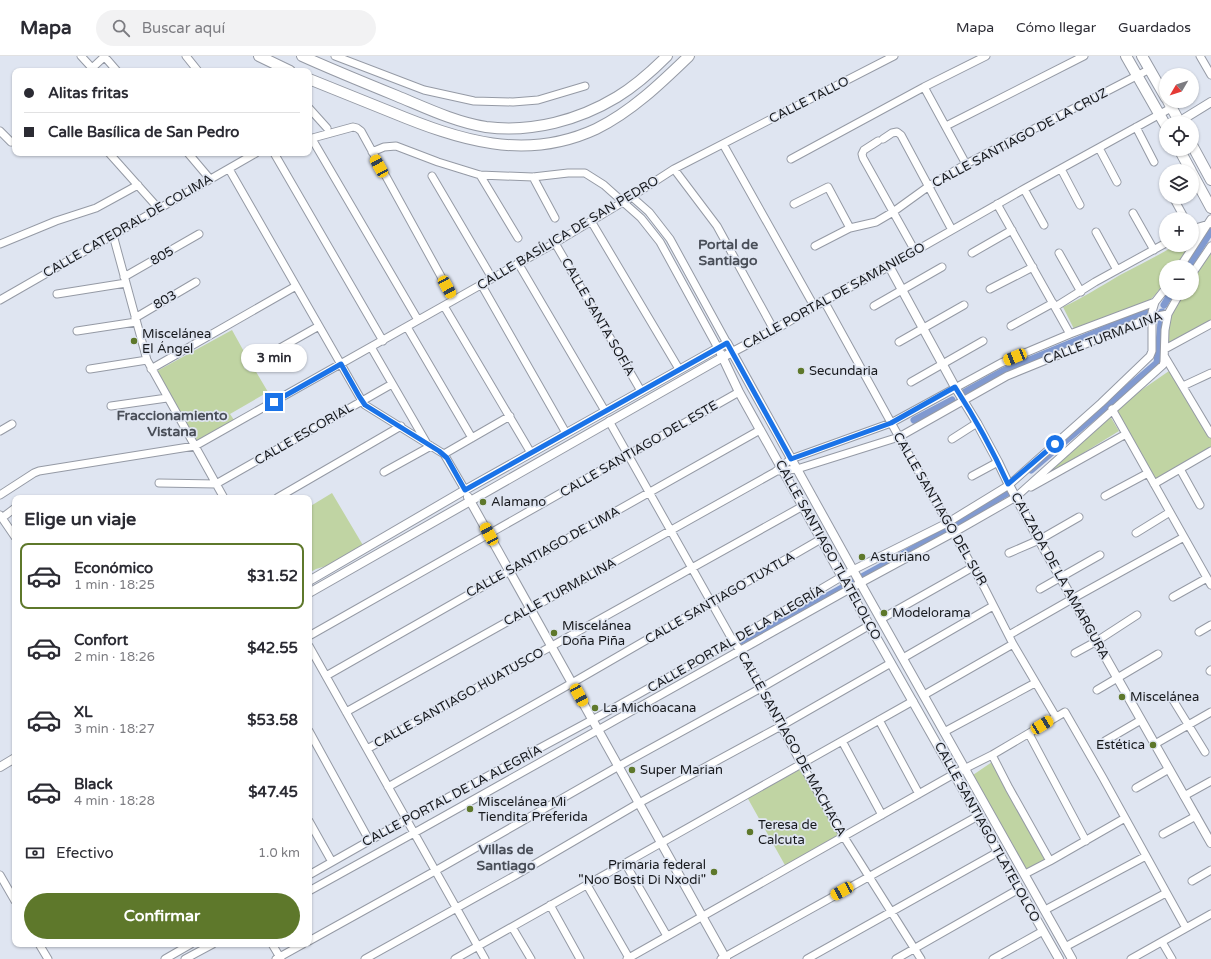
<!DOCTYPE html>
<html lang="es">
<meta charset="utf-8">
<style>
body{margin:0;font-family:"Varela Round",sans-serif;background:#f2f2f3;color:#2b2b33;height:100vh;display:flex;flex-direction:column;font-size:15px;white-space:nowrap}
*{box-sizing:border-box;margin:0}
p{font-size:13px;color:#7c7c81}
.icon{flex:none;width:22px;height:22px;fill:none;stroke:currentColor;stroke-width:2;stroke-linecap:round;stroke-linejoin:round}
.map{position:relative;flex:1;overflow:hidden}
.sheet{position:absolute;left:12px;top:439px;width:300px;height:452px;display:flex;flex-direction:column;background:#fff;border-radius:8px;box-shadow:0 1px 3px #0004}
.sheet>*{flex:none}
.top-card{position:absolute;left:12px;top:12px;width:300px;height:88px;border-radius:8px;box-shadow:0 1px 3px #0004;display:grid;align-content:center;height:88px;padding:0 12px;background:#fff}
.needle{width:26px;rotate:231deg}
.fabs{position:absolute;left:1159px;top:12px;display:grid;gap:8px}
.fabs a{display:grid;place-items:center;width:40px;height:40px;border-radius:50%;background:#fff;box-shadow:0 1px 3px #0004;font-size:20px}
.end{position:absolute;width:18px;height:18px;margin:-9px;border:5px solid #1a73e8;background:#fff;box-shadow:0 0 0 2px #fff}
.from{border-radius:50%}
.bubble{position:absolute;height:28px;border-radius:14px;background:#fff;box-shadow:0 1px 3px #0004;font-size:13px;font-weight:800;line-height:28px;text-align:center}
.car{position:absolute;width:12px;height:24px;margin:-12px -6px;border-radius:5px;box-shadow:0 0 3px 1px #0007;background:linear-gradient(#f5c518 24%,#345 0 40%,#f5c518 0 76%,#345 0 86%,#f5c518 0)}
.top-card b{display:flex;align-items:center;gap:14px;height:38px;font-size:15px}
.top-card b+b{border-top:1px solid #e1e1e2}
.top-card i{width:10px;height:10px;background:#2b2b33}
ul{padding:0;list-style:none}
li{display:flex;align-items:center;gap:12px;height:66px;margin:0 8px 6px;padding:0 4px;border:2px solid transparent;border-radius:8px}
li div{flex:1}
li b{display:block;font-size:15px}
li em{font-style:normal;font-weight:800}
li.on{border-color:#5e782b}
li>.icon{width:36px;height:36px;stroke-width:1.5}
h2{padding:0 12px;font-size:18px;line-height:48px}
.pay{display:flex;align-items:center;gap:10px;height:44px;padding:0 12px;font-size:15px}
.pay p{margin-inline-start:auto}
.primary-button{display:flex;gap:8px;margin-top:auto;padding:8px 12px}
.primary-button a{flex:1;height:46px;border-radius:24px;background:#5e782b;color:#fff;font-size:16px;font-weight:800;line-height:46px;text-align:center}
header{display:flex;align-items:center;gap:24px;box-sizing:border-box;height:56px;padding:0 20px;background:#fff;border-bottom:1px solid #e1e1e2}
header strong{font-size:19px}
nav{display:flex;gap:22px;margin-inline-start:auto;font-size:14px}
.search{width:280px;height:36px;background:#f2f2f3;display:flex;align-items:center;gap:10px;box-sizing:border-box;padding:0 14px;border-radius:22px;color:#7c7c81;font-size:15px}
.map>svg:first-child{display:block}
</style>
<header>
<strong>Mapa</strong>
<div class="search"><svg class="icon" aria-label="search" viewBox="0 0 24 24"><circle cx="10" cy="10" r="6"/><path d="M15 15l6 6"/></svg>Buscar aquí</div>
<nav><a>Mapa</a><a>Cómo llegar</a><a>Guardados</a></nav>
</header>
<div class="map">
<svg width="1211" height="903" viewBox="0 0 1211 903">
<rect width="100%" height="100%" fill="#dfe5f1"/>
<path fill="#c0d4a3" d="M1175 189H1190L1175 211H1166V224L1156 238 1151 243 1075 275 1063 251C1083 242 1101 230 1120 219 1139 209 1158 200 1175 189Z
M1211 196V265L1168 289 1169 257 1183 237H1192V224Z
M232 274 247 301 243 306 244 312 250 316 255 314 268 336 230 358 234 364 197 385 157 315Z
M1169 315 1183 336 1211 382V396L1156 427 1114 353Z
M1110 360 1119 375 1036 426Z
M332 437 364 491 333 508 316 513 309 517V451Z
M992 706 1049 805 1026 815 973 719Z
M801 711 839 780 786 811 747 741Z"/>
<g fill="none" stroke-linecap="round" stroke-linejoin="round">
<path stroke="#819ad0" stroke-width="7" d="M1188 211 1211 175
M1164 249 1171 237
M965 336 1003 315 1151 254
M914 364 952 344
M1031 414 1157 307 1162 256
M952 471 1010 435
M741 585 782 565 945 475"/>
<defs>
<path id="minor" d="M81 0 92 12
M104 0 117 15
M186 0 198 15
M335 0 424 34 474 45 513 46 538 44 585 30
M1200 0 1211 19
M89 15 105 0
M924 31 966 108
M309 52 327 72
M946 70 1084 0
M1136 71 1154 106
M0 75 11 86
M309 83 353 71 357 72 361 75 454 244
M312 83 418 264
M883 83 892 77 897 76 901 79 952 174
M878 85 864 94 862 98 863 102 915 195
M723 88 814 250
M1099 92 1117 126
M372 96 384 91 396 90 438 106 480 119 533 121 568 117H585L604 129 623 146 641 162 660 186 718 292
M109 97 159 153
M188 97 210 123
M274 97 383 285
M791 103 924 31 986 0
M229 113 362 345 365 349 439 395 444 398 465 434
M674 113 717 170 774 274
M1061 113 1080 149
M480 119 518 182
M432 120 492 222
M533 121 555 162
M1024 133 1044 169
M632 141 649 156 670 183 727 287
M1173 141 1185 163
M794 148 828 131 850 172
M997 148 1070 278
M1133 157 1154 194
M591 165 679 313
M1192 173 1209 168
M1096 176 1117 214
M113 179 147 304 224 442
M555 187 641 335
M0 188 56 165 96 152 138 129
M815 190 850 172 876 166 893 156 929 130 966 108 1150 13
M972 197 1012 174
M1059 197 1081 236
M518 207 605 355
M889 210 1024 133 1171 52
M1180 211 1211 163
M1192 218 1211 190
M124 221 199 178
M481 228 566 377
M990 233 1033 211
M57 238 126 227
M0 244 256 97
M824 245 899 381 984 531 1013 588 1056 661
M444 250 531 397
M874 250 942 211
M1055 251 1095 226 1166 187
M135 262 196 226
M1011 270 1053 247
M407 271 472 382
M77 275 136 266
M899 286 964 249
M371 291 426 386
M1165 293 1211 268
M1165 301 1211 378
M250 309 319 270
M90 313 147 304
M151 313 296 230
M911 326 983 285
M1183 330 1211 317
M111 350 167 342
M1112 353 1211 529
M609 365 733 585 740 594 801 707 844 781 921 903
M0 375 12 368
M952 383 977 367
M444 398 510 360
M1180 413 1200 449
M779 415 797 413 899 381 1007 320 1152 261 1168 258
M384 416 431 390
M972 420 998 406
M159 427 216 428 392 328
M1154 428 1211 395
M1031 431 1126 378
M0 439 34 417 39 415 195 390 555 187 623 146 674 113 894 0
M1105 440 1148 417
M277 442 401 370
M0 459 15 481
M2 462 15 452
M1136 477 1170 456
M1009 497 1039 484 1079 461
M1040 533 1100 499
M1173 541 1207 522
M881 563 973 511
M1199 576 1211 569
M1009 579 1072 543 1184 481
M309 580 739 336
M309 590 485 903
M1075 597 1097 585 1137 559
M903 602 993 550
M1210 615 1211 614
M326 620 510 515 760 374
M1097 634 1158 598
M924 639 1013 588
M1173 644 1205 696
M346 656 775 416 791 403 891 367 1001 307 1070 278 1155 246 1166 232
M879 664 919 738
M309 675 369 784
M944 676 1035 627
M1029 678 1086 785
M842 685 882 759
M1105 685 1141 664
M1155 688 1211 656
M367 693 803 450
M992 699 1009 732 1050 805
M388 731 572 627 821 483
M1136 732 1169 713
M1184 740 1211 725
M309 765 332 806
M1163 778 1196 760
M625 807 667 880
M1025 818 1050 805 1125 762
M0 819 15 845
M309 819 406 764 603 658 733 585 853 514 947 467 1009 429 1101 347 1150 300 1152 295V256L1155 246
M1192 825 1211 814
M587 829 629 902
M309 835 414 777 855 530 953 477 1016 441 1163 309 1164 306 1165 274 1168 258 1180 237
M550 849 580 903
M1045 854 1146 800
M512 871 531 903
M309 885 435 815 619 710 761 632 870 569
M1162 886 1172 903
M39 888 48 903
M272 888 281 903
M1065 891 1166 837
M165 903 191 888
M185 903 213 888
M276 903 303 888
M365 903 516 819 639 747 781 670 891 607
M455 903 913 645
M627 903 954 718 992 699 1065 656 1103 722 1186 872
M721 903 978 760
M807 903 998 796
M896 903 1019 833
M993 903 1043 875
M1131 903 1211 858"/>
<path id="tertiary" d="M1177 67 1211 46
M721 298 739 336 842 521 1059 903
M468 441 726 903
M309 525 465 434 727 287 853 514 1072 903
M309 537 723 301 774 274 814 250 889 210 955 331 977 367 998 406 1009 429 1039 484 1211 787
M0 711 15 702"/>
<path id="secondary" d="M259 0 290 15
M302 0C333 14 365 27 397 40 426 52 455 66 486 71 532 77 579 64 617 41 635 30 652 15 667 0
M1126 0 1166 70
M1142 0 1166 42
M309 23C336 34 363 45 391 56 459 84 525 106 596 73 631 56 661 27 689 0
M1168 45 1180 67
M1192 89 1211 124
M1179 93 1191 115
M1192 117 1211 152"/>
</defs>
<use href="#minor" stroke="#959aa5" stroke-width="9"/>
<use href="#tertiary" stroke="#959aa5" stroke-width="10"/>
<use href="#secondary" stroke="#959aa5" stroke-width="12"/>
<use href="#minor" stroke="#fff" stroke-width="7"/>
<use href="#tertiary" stroke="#fff" stroke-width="8"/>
<use href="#secondary" stroke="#fff" stroke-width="10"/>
</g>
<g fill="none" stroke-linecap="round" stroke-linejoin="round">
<path stroke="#1a73e8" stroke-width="5" d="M274 346 341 308 359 340 365 349 439 395 447 402 465 434 727 287 791 403 891 367 955 331C975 362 993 395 1008 428L1055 388"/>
</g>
<g fill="#5e782b" stroke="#dfe5f1" stroke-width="1.5">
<circle cx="134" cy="285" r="4"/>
<circle cx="801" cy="315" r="4"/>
<circle cx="483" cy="446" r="4"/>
<circle cx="862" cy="501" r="4"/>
<circle cx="884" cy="557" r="4"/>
<circle cx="554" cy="577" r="4"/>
<circle cx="1122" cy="641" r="4"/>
<circle cx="595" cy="652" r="4"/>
<circle cx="1153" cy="689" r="4"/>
<circle cx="632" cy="714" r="4"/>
<circle cx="470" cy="753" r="4"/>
<circle cx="750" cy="776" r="4"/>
<circle cx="714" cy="816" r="4"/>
</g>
<g text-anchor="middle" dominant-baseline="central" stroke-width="3.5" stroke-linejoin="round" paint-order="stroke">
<g font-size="13" fill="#17191d" stroke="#dfe5f1">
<text transform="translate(809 44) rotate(-27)">CALLE TALLO</text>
<text transform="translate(1020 82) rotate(-28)">CALLE SANTIAGO DE LA CRUZ</text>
<text transform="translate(128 170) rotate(-30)">CALLE CATEDRAL DE COLIMA</text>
<text transform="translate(568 177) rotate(-31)">CALLE BASÍLICA DE SAN PEDRO</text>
<text transform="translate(162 200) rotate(-30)">805</text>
<text transform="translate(834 240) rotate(-29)">CALLE PORTAL DE SAMANIEGO</text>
<text transform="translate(165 244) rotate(-30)">803</text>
<text transform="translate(598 261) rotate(60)">CALLE SANTA SOFÍA</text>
<text transform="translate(1103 282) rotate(-21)">CALLE TURMALINA</text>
<text transform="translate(304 378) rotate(-30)">CALLE ESCORIAL</text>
<text transform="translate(639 393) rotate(-30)">CALLE SANTIAGO DEL ESTE</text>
<text transform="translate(940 453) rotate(60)">CALLE SANTIAGO DEL SUR</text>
<text transform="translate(828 494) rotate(61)">CALLE SANTIAGO TLATELOLCO</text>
<text transform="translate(543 496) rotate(-29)">CALLE SANTIAGO DE LIMA</text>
<text transform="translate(1060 520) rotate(61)">CALZADA DE LA AMARGURA</text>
<text transform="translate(560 536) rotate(-29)">CALLE TURMALINA</text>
<text transform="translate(720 542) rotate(-30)">CALLE SANTIAGO TUXTLA</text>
<text transform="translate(736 583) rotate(-30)">CALLE PORTAL DE LA ALEGRÍA</text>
<text transform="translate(459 642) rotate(-29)">CALLE SANTIAGO HUATUSCO</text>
<text transform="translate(792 688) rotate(61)">CALLE SANTIAGO DE MACHACA</text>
<text transform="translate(452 740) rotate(-28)">CALLE PORTAL DE LA ALEGRÍA</text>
<text transform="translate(987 776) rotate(61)">CALLE SANTIAGO TLATELOLCO</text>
</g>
<g font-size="13" fill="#17191d" stroke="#dfe5f1" text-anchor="start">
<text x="142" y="278">Miscelánea<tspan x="142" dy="15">El Ángel</tspan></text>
<text x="809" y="315">Secundaria</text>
<text x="491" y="446">Alamano</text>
<text x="870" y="501">Asturiano</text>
<text x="892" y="557">Modelorama</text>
<text x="562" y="570">Miscelánea<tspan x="562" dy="15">Doña Piña</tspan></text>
<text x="1130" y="641">Miscelánea</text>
<text x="603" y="652">La Michoacana</text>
<text x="1145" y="689" text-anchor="end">Estética</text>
<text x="640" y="714">Super Marian</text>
<text x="478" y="746">Miscelánea Mi<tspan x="478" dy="15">Tiendita Preferida</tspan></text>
<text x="758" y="769">Teresa de<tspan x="758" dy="15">Calcuta</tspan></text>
<text x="706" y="809" text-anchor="end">Primaria federal<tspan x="706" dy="15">"Noo Bosti Di Nxodi"</tspan></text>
</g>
<g font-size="14" font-weight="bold" fill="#494e58" stroke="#dfe5f1">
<text x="728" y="188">Portal de<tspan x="728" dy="16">Santiago</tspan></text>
<text x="172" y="359">Fraccionamiento<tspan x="172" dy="16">Vistana</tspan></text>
<text x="506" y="793">Villas de<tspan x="506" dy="16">Santiago</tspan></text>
</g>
</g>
</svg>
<div class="fabs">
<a><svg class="needle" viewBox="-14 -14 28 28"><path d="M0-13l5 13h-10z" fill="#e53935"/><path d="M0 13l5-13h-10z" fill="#7c7c81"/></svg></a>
<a><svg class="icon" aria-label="locate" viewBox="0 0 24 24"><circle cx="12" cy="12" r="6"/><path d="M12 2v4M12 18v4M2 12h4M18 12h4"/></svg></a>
<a><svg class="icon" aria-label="layers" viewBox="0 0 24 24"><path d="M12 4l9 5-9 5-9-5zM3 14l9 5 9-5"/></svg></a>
<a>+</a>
<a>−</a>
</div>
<i class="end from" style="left:1055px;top:388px"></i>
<i class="end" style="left:274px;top:346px"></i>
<div class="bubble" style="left:241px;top:288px;width:66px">3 min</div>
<i class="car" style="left:379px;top:110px;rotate:331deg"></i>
<i class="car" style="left:447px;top:231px;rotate:151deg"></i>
<i class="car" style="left:1015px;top:301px;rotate:248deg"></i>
<i class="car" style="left:489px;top:478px;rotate:331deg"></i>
<i class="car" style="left:579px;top:639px;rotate:151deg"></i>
<i class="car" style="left:1042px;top:669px;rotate:59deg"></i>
<i class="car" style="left:842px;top:835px;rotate:241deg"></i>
<div class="top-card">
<b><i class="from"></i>Alitas fritas</b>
<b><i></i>Calle Basílica de San Pedro</b>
</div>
<section class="sheet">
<h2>Elige un viaje</h2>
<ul>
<li class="on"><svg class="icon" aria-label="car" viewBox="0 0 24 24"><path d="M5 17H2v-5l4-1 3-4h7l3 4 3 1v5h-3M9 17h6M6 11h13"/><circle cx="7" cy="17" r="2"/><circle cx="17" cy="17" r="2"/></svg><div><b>Económico</b><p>1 min · 18:25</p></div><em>$31.52</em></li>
<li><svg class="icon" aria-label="car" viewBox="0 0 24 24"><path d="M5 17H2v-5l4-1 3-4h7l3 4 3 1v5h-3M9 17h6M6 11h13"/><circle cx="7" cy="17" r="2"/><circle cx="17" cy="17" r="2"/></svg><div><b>Confort</b><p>2 min · 18:26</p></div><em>$42.55</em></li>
<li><svg class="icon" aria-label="car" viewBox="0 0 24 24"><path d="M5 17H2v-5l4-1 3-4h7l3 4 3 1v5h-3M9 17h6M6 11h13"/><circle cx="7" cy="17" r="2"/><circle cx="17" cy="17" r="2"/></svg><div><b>XL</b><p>3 min · 18:27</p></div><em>$53.58</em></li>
<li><svg class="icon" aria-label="car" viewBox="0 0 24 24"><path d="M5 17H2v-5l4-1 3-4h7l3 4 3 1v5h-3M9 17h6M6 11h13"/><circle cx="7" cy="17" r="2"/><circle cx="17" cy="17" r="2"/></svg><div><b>Black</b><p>4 min · 18:28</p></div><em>$47.45</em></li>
</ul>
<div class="pay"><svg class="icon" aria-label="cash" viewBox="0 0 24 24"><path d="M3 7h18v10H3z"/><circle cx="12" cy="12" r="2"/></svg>Efectivo<p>1.0 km</p></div>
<div class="primary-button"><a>Confirmar</a></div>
</section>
</div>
